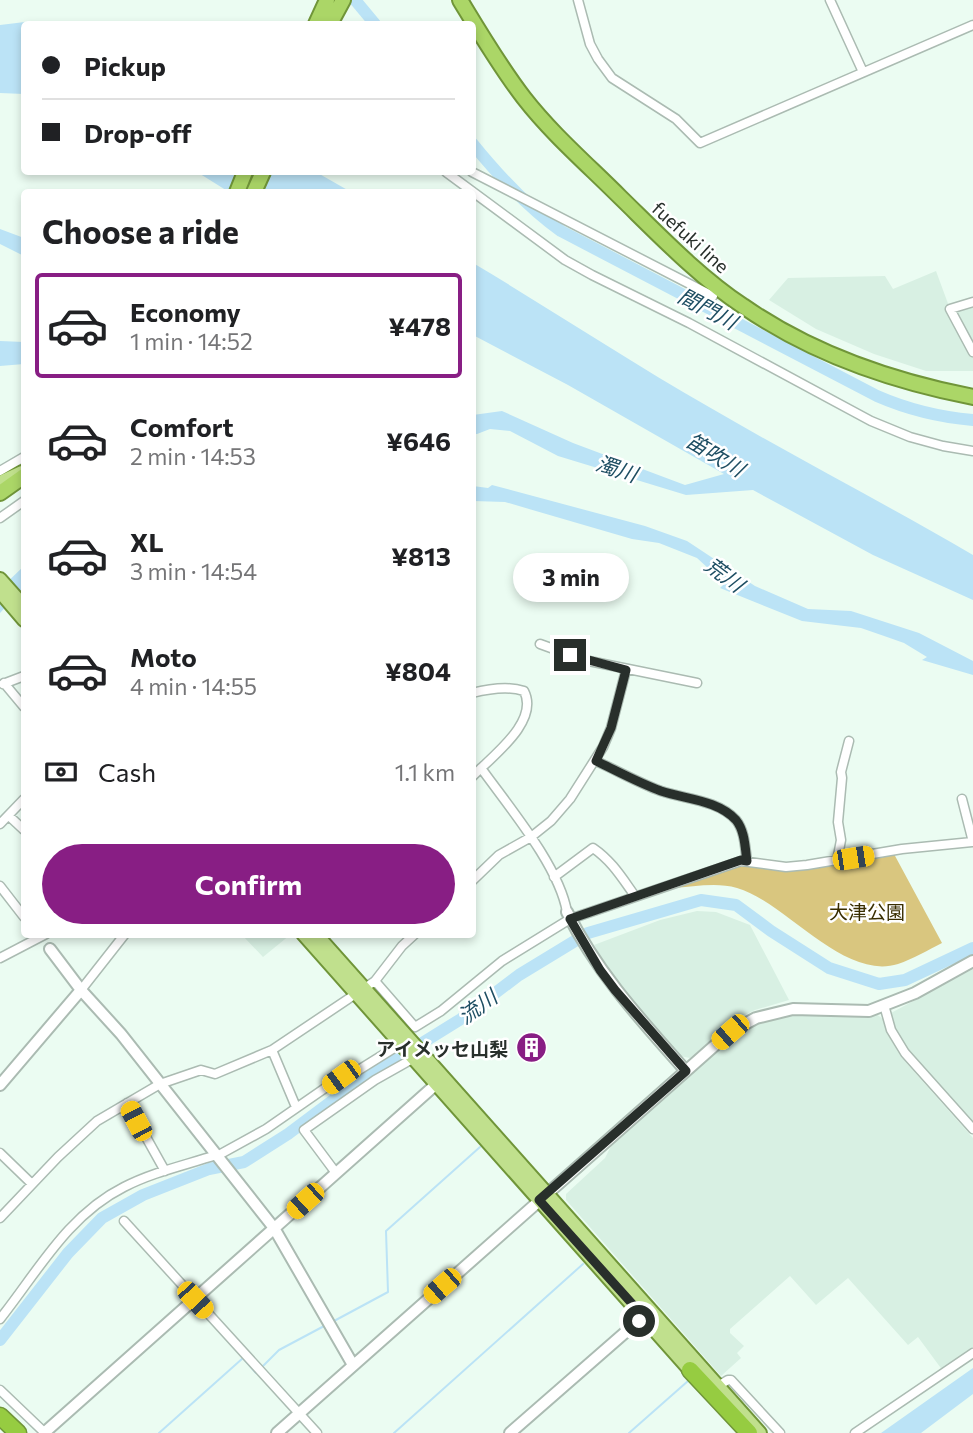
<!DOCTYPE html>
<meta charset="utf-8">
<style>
body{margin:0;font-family:Commissioner,"Noto Sans JP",sans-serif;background:#f6f6f6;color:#202124;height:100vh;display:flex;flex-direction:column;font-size:26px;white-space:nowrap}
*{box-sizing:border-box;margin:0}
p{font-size:23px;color:#757577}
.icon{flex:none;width:38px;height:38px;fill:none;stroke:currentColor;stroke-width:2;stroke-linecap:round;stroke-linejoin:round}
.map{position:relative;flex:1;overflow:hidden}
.side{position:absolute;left:21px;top:189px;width:455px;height:749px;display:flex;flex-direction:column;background:#fff;border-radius:7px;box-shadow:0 4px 10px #0003}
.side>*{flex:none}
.top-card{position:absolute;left:21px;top:21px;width:455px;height:154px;border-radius:7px;box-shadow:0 4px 10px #0003;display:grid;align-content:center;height:154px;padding:0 21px;background:#fff}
.end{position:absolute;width:32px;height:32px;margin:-16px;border:9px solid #282f2b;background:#fff;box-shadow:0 0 0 4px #fff}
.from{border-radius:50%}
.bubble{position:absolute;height:49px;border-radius:24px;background:#fff;box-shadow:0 4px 10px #0003;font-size:23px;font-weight:700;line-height:49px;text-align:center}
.car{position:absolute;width:21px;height:42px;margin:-21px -10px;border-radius:9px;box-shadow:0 0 5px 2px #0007;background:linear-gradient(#f5c518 24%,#345 0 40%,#f5c518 0 76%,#345 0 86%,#f5c518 0)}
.top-card b{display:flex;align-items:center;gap:24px;height:66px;font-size:26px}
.top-card b+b{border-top:2px solid #e0e0e0}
.top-card i{width:18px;height:18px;background:#202124}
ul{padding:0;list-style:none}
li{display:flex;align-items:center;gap:21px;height:105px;margin:0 14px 10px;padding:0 7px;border:4px solid transparent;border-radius:7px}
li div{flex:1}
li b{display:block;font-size:26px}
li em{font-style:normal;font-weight:700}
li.active{border-color:#881e84}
li>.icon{width:63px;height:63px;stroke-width:1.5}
h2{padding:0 21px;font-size:32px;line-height:84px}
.pay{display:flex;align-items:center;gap:18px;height:77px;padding:0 21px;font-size:26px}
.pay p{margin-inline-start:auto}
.button{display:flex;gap:14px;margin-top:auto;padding:14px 21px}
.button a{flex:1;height:80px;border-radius:42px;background:#881e84;color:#fff;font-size:28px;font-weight:700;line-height:80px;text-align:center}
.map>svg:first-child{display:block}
</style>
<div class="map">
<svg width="973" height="1433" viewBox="0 0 973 1433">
<rect width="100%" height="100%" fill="#ebfcf2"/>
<path fill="#d8f0e3" d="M936 271 950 309 973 302V371H926L874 354 816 329 769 300 788 278 885 276 893 289Z
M697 911 716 912 750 925 789 1000 755 1010 733 1021 690 1058 680 1056 621 989 594 945 660 920Z
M242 935H290L263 957Z
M973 969V1123L905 1047 896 1030 891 1013Z
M797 1013H875L883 1019 887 1033 901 1057 973 1138V1347L943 1371 918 1337 908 1345 848 1278 816 1305 790 1276 730 1329V1333L744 1346 737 1353 741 1358 721 1376 566 1200V1194L605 1158 612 1144 729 1041 750 1027 774 1016Z"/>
<path fill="#d9c67f" d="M894 854 942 943C928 950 913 959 898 964 843 981 786 902 737 888 716 882 694 887 672 888L730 867 754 866 791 871Z"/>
<path fill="#bbe3f6" d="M33 21 40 24H24V94L0 93V25Z
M197 172H316L351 192H229Z
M0 229 24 238V256L0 244Z
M473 263C552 310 629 361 709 407 796 458 886 504 973 555V600L873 555 753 490 686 495 558 456 510 431 490 429 477 434H473V415L502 411 573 443 685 485 724 474 568 385 473 335Z
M0 341 24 342V364L0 366Z
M492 485 645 526 687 541 755 586 808 609 851 611 919 633 973 661V675L922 660 927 657 904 643 887 637 861 628 802 621 720 588 723 585 721 580 697 558 659 543 632 539 505 502 473 501V486L488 488Z
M24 566V587L0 613V589Z
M973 1368V1394L921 1433H881Z"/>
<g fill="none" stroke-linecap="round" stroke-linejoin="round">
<path stroke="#bbe3f6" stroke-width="2" d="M334 1321 388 1292 386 1231 480 1147
M262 1367 279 1350 326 1325
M159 1433 243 1358 256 1373
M394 1433 583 1264
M629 1433 688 1381"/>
<path stroke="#bbe3f6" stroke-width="12" d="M355 0 375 24
M472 143C498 175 527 207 561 231L877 396C909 410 938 417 973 420
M0 1340 68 1253 102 1218 143 1195 209 1169 244 1162 288 1134 348 1089 461 1019 519 975 588 933 701 900 736 905 771 931 829 968 879 984 905 980 973 948"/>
<defs>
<path id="minor" d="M578 0 590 44 598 59 612 78 676 119 700 143 973 25
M830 0 863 72
M446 172 565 260 592 275 689 323 871 421 910 437 943 446 973 451
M472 172 713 296
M973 302 950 309 973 352
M0 471 24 457
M0 518 24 501
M540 644 584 660 697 683
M4 683 24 707
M3 684 24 676
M472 693C488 689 509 686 524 691 540 722 491 757 472 777
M596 761C618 771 639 783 661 791 685 799 718 800 736 820 745 831 745 848 747 861
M481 768C509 807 559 866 567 912
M962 799 973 842
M9 816 24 830
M0 824 24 799
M837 861 841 840 838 822 842 778 841 772 849 741
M554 877 593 848C612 861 622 878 635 896
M472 881 499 855 531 837 551 821 570 799 603 747 611 728 626 670
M0 886 24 917
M0 958 46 934
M375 981 415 1027 441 1011 502 961 570 919 741 861 786 867 807 865 902 849 972 842
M81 990 125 934
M884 1005 891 1030 905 1053 973 1129
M272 1050 296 1107
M127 1103 165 1171
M0 1153 32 1184
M217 1156 266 1129 341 1077 354 1073 402 1043
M336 1173 304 1130 375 1080 414 1058
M0 1218 58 1157 97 1121 160 1084 201 1070 215 1074 272 1050 375 981 402 946 415 934
M124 1221 317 1433
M0 1319C38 1271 68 1215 124 1187 153 1172 186 1165 216 1155
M718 1386 728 1380H731L780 1433
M0 1390 45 1433
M855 1433 973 1353"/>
<path id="tertiary" d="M567 912C598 974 641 1020 686 1071
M50 949 81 990 121 1034 274 1228 353 1365
M0 1085 81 990
M44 1433 442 1079
M277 1433 730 1032 756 1018 793 1009 869 1011 915 993 973 961
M510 1433 644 1316"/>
<path id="primary" d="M0 482 22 472
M0 579 24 606
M0 592 24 620
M303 934 696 1377
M316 934 760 1433"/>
<path id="trunk" d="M460 0C480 33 500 67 524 98 552 134 588 165 620 197 658 234 699 277 743 306 812 354 891 381 973 397
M316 24 327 0
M330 24 343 0
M237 192 245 172
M254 192 263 172
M0 493 24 476"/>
<path id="motorway" d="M690 1370 749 1433
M0 1416 18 1433"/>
</defs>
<use href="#minor" stroke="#abbbb2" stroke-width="11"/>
<use href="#tertiary" stroke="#abbbb2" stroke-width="14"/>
<use href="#primary" stroke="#709539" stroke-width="16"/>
<use href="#trunk" stroke="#709539" stroke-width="18"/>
<use href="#motorway" stroke="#709539" stroke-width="19"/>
<use href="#minor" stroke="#fff" stroke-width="8"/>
<use href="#tertiary" stroke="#fff" stroke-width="10"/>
<use href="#primary" stroke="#c0e08d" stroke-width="12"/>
<use href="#trunk" stroke="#abd667" stroke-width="14"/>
<use href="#motorway" stroke="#96cc41" stroke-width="16"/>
</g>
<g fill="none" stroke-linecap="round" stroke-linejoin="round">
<path stroke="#282f2b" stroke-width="9" d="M570 655 626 670 611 728 596 761C617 771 639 783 661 791 685 799 718 800 736 820 745 831 745 848 747 861L741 860 570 919 600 970 615 990 686 1071 539 1200 644 1317 639 1321"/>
</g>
<defs>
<symbol id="building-disc" viewBox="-11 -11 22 22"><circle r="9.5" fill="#881e84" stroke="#fff"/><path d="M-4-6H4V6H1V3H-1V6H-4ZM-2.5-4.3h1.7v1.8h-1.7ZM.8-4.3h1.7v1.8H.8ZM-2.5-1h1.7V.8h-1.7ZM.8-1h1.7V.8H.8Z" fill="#fff"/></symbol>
</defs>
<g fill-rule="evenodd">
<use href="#building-disc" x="514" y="1030" width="35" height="35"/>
</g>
<g text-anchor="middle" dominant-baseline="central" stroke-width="5" stroke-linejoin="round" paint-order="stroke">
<g font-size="19" fill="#282f2b" stroke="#fff">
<text transform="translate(691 237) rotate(42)">fuefuki line</text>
</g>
<g font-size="19" fill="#392e01" stroke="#fff">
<text x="867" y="911">大津公園</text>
</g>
<g font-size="19" font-weight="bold" fill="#282f2b" stroke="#fff" text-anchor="end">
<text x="508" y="1048">アイメッセ山梨</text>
</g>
<g font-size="21" font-style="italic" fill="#1e4e63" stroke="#fff">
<text transform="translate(708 308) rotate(28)">間門川</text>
<text transform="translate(716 454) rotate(31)">笛吹川</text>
<text transform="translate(617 468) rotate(18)">濁川</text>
<text transform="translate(725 574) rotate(37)">荒川</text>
<text transform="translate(477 1006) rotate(-36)">流川</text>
</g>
</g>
</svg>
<i class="end from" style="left:639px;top:1321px"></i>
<i class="end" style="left:570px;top:655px"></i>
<div class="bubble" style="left:513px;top:553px;width:116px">3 min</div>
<i class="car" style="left:853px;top:858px;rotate:81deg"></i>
<i class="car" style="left:730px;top:1032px;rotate:229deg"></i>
<i class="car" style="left:341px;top:1077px;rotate:234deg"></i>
<i class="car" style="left:136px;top:1121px;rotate:332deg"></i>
<i class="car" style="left:305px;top:1201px;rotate:228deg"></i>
<i class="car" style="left:442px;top:1286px;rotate:229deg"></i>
<i class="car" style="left:195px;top:1300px;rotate:137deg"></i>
<div class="top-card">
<b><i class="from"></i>Pickup</b>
<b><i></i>Drop-off</b>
</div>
<section class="side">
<h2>Choose a ride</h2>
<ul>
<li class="active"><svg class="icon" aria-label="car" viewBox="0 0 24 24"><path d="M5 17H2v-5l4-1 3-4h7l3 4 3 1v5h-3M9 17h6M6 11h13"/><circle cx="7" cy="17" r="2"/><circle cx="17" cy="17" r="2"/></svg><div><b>Economy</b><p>1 min · 14:52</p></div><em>¥478</em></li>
<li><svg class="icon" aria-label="car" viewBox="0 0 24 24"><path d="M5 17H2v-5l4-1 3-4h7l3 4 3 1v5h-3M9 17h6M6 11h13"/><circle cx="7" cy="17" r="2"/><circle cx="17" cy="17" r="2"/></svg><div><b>Comfort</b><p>2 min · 14:53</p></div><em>¥646</em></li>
<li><svg class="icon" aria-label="car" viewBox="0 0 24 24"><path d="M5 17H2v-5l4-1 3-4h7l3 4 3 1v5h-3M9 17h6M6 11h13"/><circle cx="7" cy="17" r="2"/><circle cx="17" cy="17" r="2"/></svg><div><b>XL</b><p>3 min · 14:54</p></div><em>¥813</em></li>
<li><svg class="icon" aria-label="car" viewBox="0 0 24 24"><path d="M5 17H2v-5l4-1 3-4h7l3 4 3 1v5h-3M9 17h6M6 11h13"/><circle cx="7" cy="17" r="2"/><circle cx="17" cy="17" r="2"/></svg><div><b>Moto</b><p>4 min · 14:55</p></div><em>¥804</em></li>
</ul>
<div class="pay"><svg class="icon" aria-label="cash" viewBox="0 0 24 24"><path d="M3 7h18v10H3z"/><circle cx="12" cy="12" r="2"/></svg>Cash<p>1.1 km</p></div>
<div class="button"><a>Confirm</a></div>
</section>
</div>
